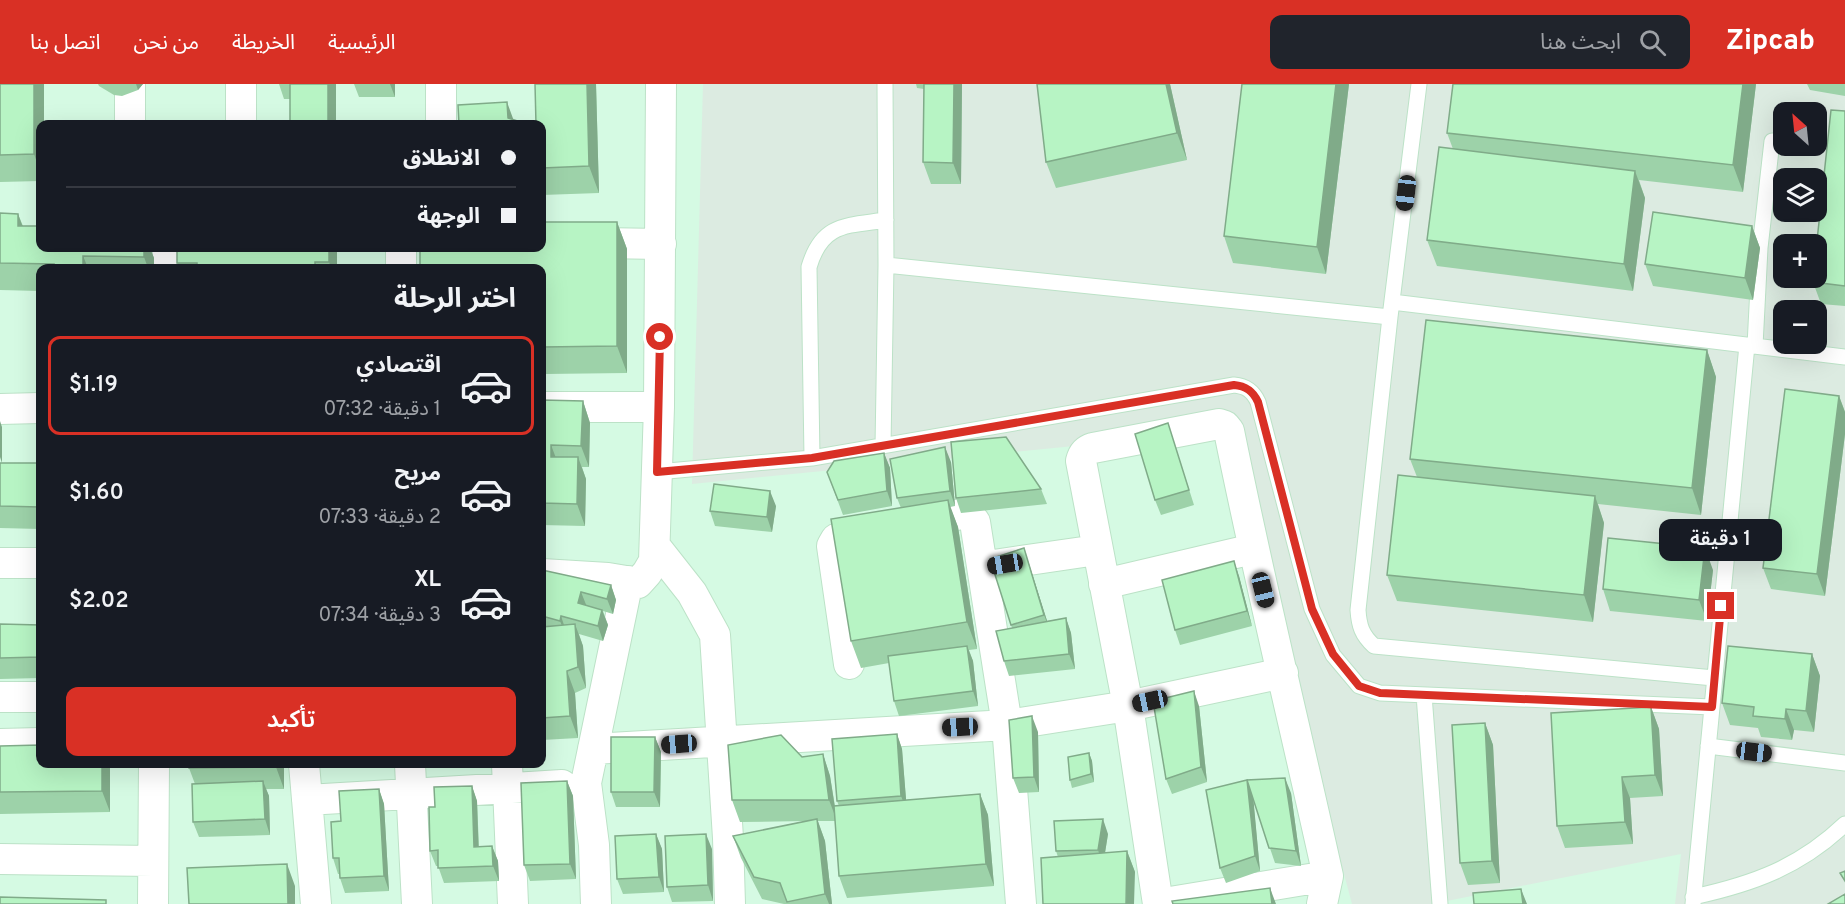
<!DOCTYPE html>
<html lang="ar">
<meta charset="utf-8">
<style>
body{margin:0;font-family:Overpass,"Noto Sans Arabic",sans-serif;background:#20242c;color:#f1f3f6;direction:rtl;height:100vh;display:flex;flex-direction:column;font-size:22px;white-space:nowrap}
*{box-sizing:border-box;margin:0}
p{font-size:20px;color:#9ea1a6}
.icon{flex:none;width:33px;height:33px;fill:none;stroke:currentColor;stroke-width:2;stroke-linecap:round;stroke-linejoin:round}
.map{position:relative;flex:1;overflow:hidden;direction:ltr}
.panel{position:absolute;left:36px;top:180px;width:510px;height:504px;display:flex;flex-direction:column;background:#171b24;border-radius:12px;box-shadow:0 6px 24px #0002;direction:rtl}
.panel>*{flex:none}
.top-card{position:absolute;left:36px;top:36px;width:510px;height:132px;border-radius:12px;box-shadow:0 6px 24px #0002;direction:rtl;display:grid;align-content:center;height:132px;padding:0 30px;background:#171b24}
.needle{width:39px;rotate:333deg}
.buttons{position:absolute;left:1773px;top:18px;display:grid;gap:12px}
.buttons a{display:grid;place-items:center;width:54px;height:54px;border-radius:12px;background:#171b24;box-shadow:0 6px 24px #0002;font-size:30px}
.end{position:absolute;width:27px;height:27px;margin:-14px;border:8px solid #d93025;background:#fff;box-shadow:0 0 0 3px #fff}
.from{border-radius:50%}
.bubble{position:absolute;height:42px;border-radius:12px;background:#171b24;box-shadow:0 6px 24px #0002;font-size:20px;font-weight:600;line-height:42px;text-align:center;direction:rtl}
.car{position:absolute;width:18px;height:36px;margin:-18px -9px;border-radius:8px;box-shadow:0 0 4px 2px #0007;background:linear-gradient(#222 24%,#8ab4d8 0 40%,#222 0 76%,#8ab4d8 0 86%,#222 0)}
.top-card b{display:flex;align-items:center;gap:21px;height:57px;font-size:22px}
.top-card b+b{border-top:2px solid #363941}
.top-card i{width:15px;height:15px;background:#f1f3f6}
ul{padding:0;list-style:none}
li{display:flex;align-items:center;gap:18px;height:99px;margin:0 12px 9px;padding:0 18px;border:3px solid transparent;border-radius:12px}
li div{flex:1}
li b{display:block;font-size:22px}
li em{font-style:normal;font-weight:600}
li.selected{border-color:#d93025}
li>.icon{width:54px;height:54px;stroke-width:1.5}
h2{padding:0 30px;font-size:27px;line-height:72px}
.button{display:flex;gap:12px;margin-top:auto;padding:12px 30px}
.button a{flex:1;height:69px;border-radius:12px;background:#d93025;color:#fff;font-size:24px;font-weight:600;line-height:69px;text-align:center}
header{display:flex;align-items:center;gap:36px;box-sizing:border-box;height:84px;padding:0 30px;background:#d93025;color:#fff}
header strong{font-size:28px}
nav{display:flex;gap:33px;margin-inline-start:auto;font-size:21px}
.search{width:420px;height:54px;background:#20242c;display:flex;align-items:center;gap:15px;box-sizing:border-box;padding:0 21px;border-radius:12px;color:#9ea1a6;font-size:22px}
.map>svg:first-child{display:block}
</style>
<header>
<strong>Zipcab</strong>
<div class="search"><svg class="icon" aria-label="search" viewBox="0 0 24 24"><circle cx="10" cy="10" r="6"/><path d="M15 15l6 6"/></svg>ابحث هنا</div>
<nav><a>الرئيسية</a><a>الخريطة</a><a>من نحن</a><a>اتصل بنا</a></nav>
</header>
<div class="map">
<svg width="1845" height="820" viewBox="0 0 1845 820">
<rect width="100%" height="100%" fill="#e1fded"/>
<path fill="#d5fae3" fill-rule="evenodd" d="M0 0H1845V820H0ZM1784 28H1816V62H1784ZM40 40H542V164H40ZM1784 94H1816V128H1784ZM1784 160H1816V194H1784ZM40 184H542V680H40ZM1784 226H1816V260H1784Z"/>
<path fill="#dcebe1" fill-rule="evenodd" d="M703 0H1845V820H1675L1681 770 1432 820H1352L1226 347 692 400ZM1784 28H1816V62H1784ZM1784 94H1816V128H1784ZM1784 160H1816V194H1784ZM1784 226H1816V260H1784Z"/>
<g fill="none" stroke-linecap="round" stroke-linejoin="round">
<defs>
<path id="service" d="M1419 0 1390 233 1358 526C1359 542 1362 551 1374 562L1714 594
M886 181 1390 233
M1392 218 1845 273
M1755 262 1760 164 1772 57
M883 362 886 181 885 0
M812 374 809 183C822 139 846 142 886 136
M657 388 812 374 1234 301C1246 302 1253 307 1258 318L1312 525 1333 571 1359 602 1380 609 1712 623
M1424 611 1440 820
M1708 662 1845 679
M1693 813C1753 800 1800 783 1845 740
M1693 820 1747 261"/>
<path id="minor" d="M130 0V40
M241 40V0
M441 40V0
M542 158 661 160
M401 164V184
M167 184 168 164
M542 323H659
M0 325 40 324
M655 462 692 509 715 551 728 754 730 820
M0 479H40
M987 482 1097 466
M542 490 608 494 638 499 647 489 654 477 659 323 661 0
M1104 500 1253 465
M849 580 832 462 836 455 844 451 962 430 970 432 975 438 1007 641 1021 820
M0 613H40
M0 660 40 659
M593 665 1007 641 1128 622 1283 589
M304 680 316 820
M410 680 417 820
M507 680 513 820
M307 716 562 701
M0 775 153 777
M153 820 154 680
M596 820 594 761 586 699 628 497
M1158 820 1128 622 1081 377C1083 369 1086 366 1093 364L1219 340 1225 342 1229 347C1259 496 1295 643 1328 792L1322 820
M1158 820 1328 792"/>
</defs>
<use href="#service" stroke="#bce2c7" stroke-width="17"/>
<use href="#minor" stroke="#bce2c7" stroke-width="32"/>
<use href="#service" stroke="#fff" stroke-width="15"/>
<use href="#minor" stroke="#fff" stroke-width="30"/>
</g>
<path fill="#9dd2a9" d="M0 0H44V40H40V97L0 98Z
M98 0H143L138 6 122 12 114 11 99 2Z
M279 0H336V40L290 39V15H284Z
M354 0H395V13H359Z
M535 0H596L599 109 542 111V40Z
M916 0H962L961 100H931L923 78 924 5 917 4Z
M1037 0H1170L1187 76 1056 104 1046 78Z
M1349 0 1326 190 1233 179 1224 152Z
M1453 0H1756L1743 108 1639 96 1645 114 1633 207 1437 182 1427 156 1453 65 1447 49Z
M1807 0H1845V12L1810 6Z
M1845 27V222L1821 220 1813 198Z
M0 129 18 130 23 142 40 164H150L154 174V184H40V207L0 206Z
M617 138 627 165V289L545 290 542 280V184Z
M1752 142 1760 164 1753 216 1653 202 1645 180Z
M337 164V184H179L177 179Z
M1707 266 1716 293 1701 431 1598 420 1604 439 1593 538 1397 517 1387 491 1417 393 1410 375Z
M1839 312 1845 328V350L1825 512 1771 505 1763 484Z
M542 316 583 317 590 339 589 383H582L586 395 585 442 542 441Z
M1173 355 1194 421 1161 431 1155 416Z
M884 369 890 384 892 422 843 431 827 388Z
M951 378 955 422 950 423 958 443 977 565 969 566 973 577 978 622 899 632 894 617 889 579 861 584 851 557 901 424 897 414Z
M0 379H40V445L0 444Z
M1041 405 1047 420 961 429 956 414Z
M776 422 772 448 715 442 710 427Z
M990 475 1029 480 1047 537 1066 534 1071 549 1075 585 1009 592 1004 577 1012 544Z
M542 486 611 501 616 516 613 530 603 527 608 541 603 557 579 550 583 562 586 604 575 609 578 654 542 656Z
M1713 486 1707 537 1610 527 1603 505Z
M1239 492 1252 542 1180 561 1175 546Z
M0 540 40 541V594L0 595Z
M1812 570 1820 592 1814 648 1794 646 1792 656 1761 653 1758 644 1730 641 1722 619Z
M1199 622 1207 698 1172 710 1166 695Z
M1651 623 1659 645 1663 712 1630 714 1633 760 1565 764 1557 742Z
M1485 639 1493 661 1500 799 1468 801 1460 779Z
M1038 648 1039 708 1019 709 1013 694Z
M897 650 902 665 906 716 980 710 988 731 994 802 847 814 839 792 835 737H818L825 757 832 820H784L762 815 741 774 733 752 806 737 740 738 732 716 823 670 830 692 835 722H839L837 717Z
M655 653 661 668 660 723H616L611 708Z
M0 662 40 680H109L110 682V728L0 730Z
M1089 669 1092 677 1094 698 1072 704 1070 696Z
M284 680V705H266L269 712 270 751 199 753 193 738 195 700 189 684Z
M567 697 573 712 576 795 530 797 524 781Z
M472 702 477 717 479 763 492 762 498 777 499 797 444 799 438 782H436L430 767 435 723Z
M379 705 384 720 389 807 345 809 340 794 339 790H338L333 774 341 737Z
M1206 706 1291 709 1301 782 1275 779 1253 714 1260 787 1226 799 1220 784Z
M656 750 662 765 664 808 623 810 617 795Z
M1108 750 1105 769 1127 767 1135 788 1058 773 1056 767Z
M712 765 713 817 672 818 667 803Z"/>
<path fill="#80ab89" d="M34 0H44V40H40V87L34 70Z
M136 0H143L138 6Z
M328 0H336V40H328Z
M390 0H395V13Z
M587 0H596L599 109 589 82Z
M954 0H962L961 100 953 79Z
M1166 0H1170L1187 76 1177 49Z
M1336 0H1349L1326 190 1317 163Z
M1743 0H1756L1743 108 1733 81Z
M507 18 515 40 508 34Z
M1635 87 1645 114 1633 207 1624 180Z
M18 130 28 157 18 142Z
M617 138 627 165V289L617 262Z
M1752 142 1760 164 1753 216 1745 194Z
M144 164H150L154 174V184H148L144 173Z
M329 164H337V184H331L329 178Z
M83 172 88 184H83Z
M1707 266 1716 293 1701 431 1692 404Z
M1839 312 1845 328V350L1825 512 1817 490Z
M583 317 590 339 589 383 581 362Z
M0 337 2 343V379L0 373Z
M551 361 559 382 551 373Z
M945 363 951 378 955 422 950 407Z
M884 369 890 384 892 422 887 407Z
M578 373 586 395 585 442 577 420Z
M770 407 776 422 772 448 767 433Z
M1595 412 1604 439 1593 538 1584 511Z
M948 416 958 443 977 565 967 538Z
M1024 464 1029 480 1050 546 1044 531Z
M1705 464 1713 486 1707 537 1699 516Z
M1234 477 1239 492 1252 542 1247 527Z
M611 501 616 516 613 530 607 515Z
M581 508 587 523 578 519Z
M602 526 608 541 603 557 598 542Z
M561 532 566 547V552L560 537Z
M1066 534 1071 549 1075 585 1069 570Z
M575 540 583 562 586 604 578 583Z
M967 562 973 577 978 622 973 607Z
M1812 570 1820 592 1814 648 1806 627Z
M567 587 575 609 578 654 570 632Z
M1194 607 1199 622 1207 698 1201 683Z
M1651 623 1659 645 1663 712 1655 691Z
M1786 625 1794 646 1792 656 1785 635Z
M1032 632 1038 648 1039 708 1034 693Z
M1485 639 1493 661 1500 799 1492 777Z
M897 650 902 665 907 727 901 712Z
M655 653 661 668 660 723 654 708Z
M1089 669 1092 677 1094 698 1091 690Z
M823 670 830 692 837 737 829 716Z
M102 680H109L110 682V728L102 707Z
M276 680H284V705L276 683Z
M1622 693 1630 714 1633 760 1625 738Z
M1285 694 1291 709 1301 782 1296 767Z
M1247 696 1253 711 1260 787 1255 772Z
M263 697 269 712 270 751 265 735Z
M567 697 573 712 576 795 570 780Z
M472 702 477 717 479 778 474 763Z
M379 705 384 720 389 807 384 792Z
M980 710 988 731 994 802 986 780Z
M817 735 825 757 832 820H829L825 810Z
M1103 735 1108 750 1103 781 1098 766Z
M656 750 662 765 664 808 659 793Z
M706 750 712 765 713 817 708 801Z
M492 762 498 777 499 797 493 782Z
M1127 767 1135 788 1134 820H1126Z
M287 780 295 802V820H288Z
M1270 804 1276 820H1272Z
M1521 805 1527 820H1523Z"/>
<path fill="#b7f4c4" stroke="#80ab89" stroke-width="1.5" d="M0 0H34V70L0 71Z
M290 0H328V40H276V39H290Z
M535 0H587L589 82 542 84V40H536Z
M924 0H954L953 79 923 78Z
M1037 0H1166L1177 49 1046 78Z
M1242 0H1336L1317 163 1224 152Z
M1453 0H1743L1733 81 1447 49Z
M507 18 508 34 527 40H459L458 21Z
M1831 26 1845 27V202L1813 198 1814 194H1816V166Z
M1439 63 1635 87 1624 180 1427 156Z
M1653 128 1752 142 1745 194 1645 180Z
M0 129 18 130V142H39V134H40V164H144V173L83 172V184H53L54 180 0 179Z
M542 138H617V262L542 263V184H420V164H542Z
M177 164H329V178H315V184H299V182L208 181V184H197V179H177Z
M1426 236 1707 266 1692 404 1410 375Z
M1785 305 1839 312 1817 490 1763 484Z
M542 316 583 317 581 362 551 361V373H578L577 420 542 419Z
M1168 339 1189 406 1155 416 1135 350Z
M1006 353 1041 405 956 414 951 358Z
M945 363 950 407 897 414 890 375Z
M884 369 887 407 838 416 827 388 834 377Z
M0 379H40V423L0 422Z
M1398 391 1595 412 1584 511 1387 491Z
M714 400 770 407 767 433 710 427Z
M948 416 967 538 851 557 831 435Z
M1608 454 1705 464 1699 516 1603 505Z
M1024 464 1044 531 1011 541 990 475Z
M1234 477 1247 527 1175 546 1162 496Z
M542 486 611 501 607 515 581 508 578 519 602 526 598 542 561 532 560 537 542 532Z
M1066 534 1069 570 1004 577 996 547Z
M0 540 40 541V573L0 574Z
M575 540 578 583 567 587 570 632 542 634V543Z
M967 562 973 607 894 617 888 572Z
M1728 562 1812 570 1806 627 1786 625 1785 635 1753 632 1754 623 1722 619Z
M1194 607 1201 683 1166 695 1153 617Z
M1651 623 1655 691 1622 693 1625 738 1557 742 1551 629Z
M1032 632 1034 693 1013 694 1009 636Z
M1485 639 1492 777 1460 779 1452 641Z
M897 650 901 712 837 717 832 655Z
M781 651 802 673 823 670 829 716H732L728 661Z
M611 653H655L654 708H611Z
M40 661V680H102V707L0 708V662Z
M1089 669 1091 690 1070 696 1068 673Z
M189 680H276V683L189 684Z
M1285 694 1296 767 1269 764 1247 696Z
M1247 696 1255 772 1220 784 1206 706Z
M263 697 265 735 193 738 192 700Z
M567 697 570 780 524 781 521 699Z
M472 702 474 763 492 762 493 782 438 784V766L430 767 429 723H435L434 703Z
M379 705 384 792 340 794 339 774H333L331 738 341 737 339 707Z
M980 710 986 780 839 792 834 722Z
M817 735 825 810 787 818 780 799 754 793 733 752Z
M1103 735 1098 766 1056 767 1054 737Z
M656 750 659 793 617 795 615 752Z
M706 750 708 801 667 803 665 752Z
M1127 767 1126 820H1043L1041 774Z
M287 780 288 820H189L187 784Z
M1845 787V797L1840 789Z
M1270 804 1272 820H1173L1172 817Z
M1521 805 1523 820H1474L1473 809Z
M1845 810V820H1828Z
M0 813 106 816V820H0Z"/>
<g fill="none" stroke-linecap="round" stroke-linejoin="round">
<path stroke="#d93025" stroke-width="8" d="M660 253 657 388 812 374 1234 301C1246 302 1253 307 1258 318L1312 525 1333 570 1359 602 1380 609 1712 623 1721 522"/>
</g>
</svg>
<div class="buttons">
<a><svg class="needle" viewBox="-14 -14 28 28"><path d="M0-13l5 13h-10z" fill="#e53935"/><path d="M0 13l5-13h-10z" fill="#9ea1a6"/></svg></a>
<a><svg class="icon" aria-label="layers" viewBox="0 0 24 24"><path d="M12 4l9 5-9 5-9-5zM3 14l9 5 9-5"/></svg></a>
<a>+</a>
<a>−</a>
</div>
<i class="end from" style="left:660px;top:253px"></i>
<i class="end" style="left:1721px;top:522px"></i>
<div class="bubble" style="left:1659px;top:435px;width:123px">1 دقيقة</div>
<i class="car" style="left:1406px;top:109px;rotate:187deg"></i>
<i class="car" style="left:1005px;top:480px;rotate:261deg"></i>
<i class="car" style="left:1263px;top:506px;rotate:166deg"></i>
<i class="car" style="left:1150px;top:617px;rotate:258deg"></i>
<i class="car" style="left:960px;top:643px;rotate:267deg"></i>
<i class="car" style="left:679px;top:660px;rotate:266deg"></i>
<i class="car" style="left:1754px;top:668px;rotate:97deg"></i>
<div class="top-card">
<b><i class="from"></i>الانطلاق</b>
<b><i></i>الوجهة</b>
</div>
<section class="panel">
<h2>اختر الرحلة</h2>
<ul>
<li class="selected"><svg class="icon" aria-label="car" viewBox="0 0 24 24"><path d="M5 17H2v-5l4-1 3-4h7l3 4 3 1v5h-3M9 17h6M6 11h13"/><circle cx="7" cy="17" r="2"/><circle cx="17" cy="17" r="2"/></svg><div><b>اقتصادي</b><p>1 دقيقة · 07:32</p></div><em>$1.19</em></li>
<li><svg class="icon" aria-label="car" viewBox="0 0 24 24"><path d="M5 17H2v-5l4-1 3-4h7l3 4 3 1v5h-3M9 17h6M6 11h13"/><circle cx="7" cy="17" r="2"/><circle cx="17" cy="17" r="2"/></svg><div><b>مريح</b><p>2 دقيقة · 07:33</p></div><em>$1.60</em></li>
<li><svg class="icon" aria-label="car" viewBox="0 0 24 24"><path d="M5 17H2v-5l4-1 3-4h7l3 4 3 1v5h-3M9 17h6M6 11h13"/><circle cx="7" cy="17" r="2"/><circle cx="17" cy="17" r="2"/></svg><div><b>XL</b><p>3 دقيقة · 07:34</p></div><em>$2.02</em></li>
</ul>
<div class="button"><a>تأكيد</a></div>
</section>
</div>
